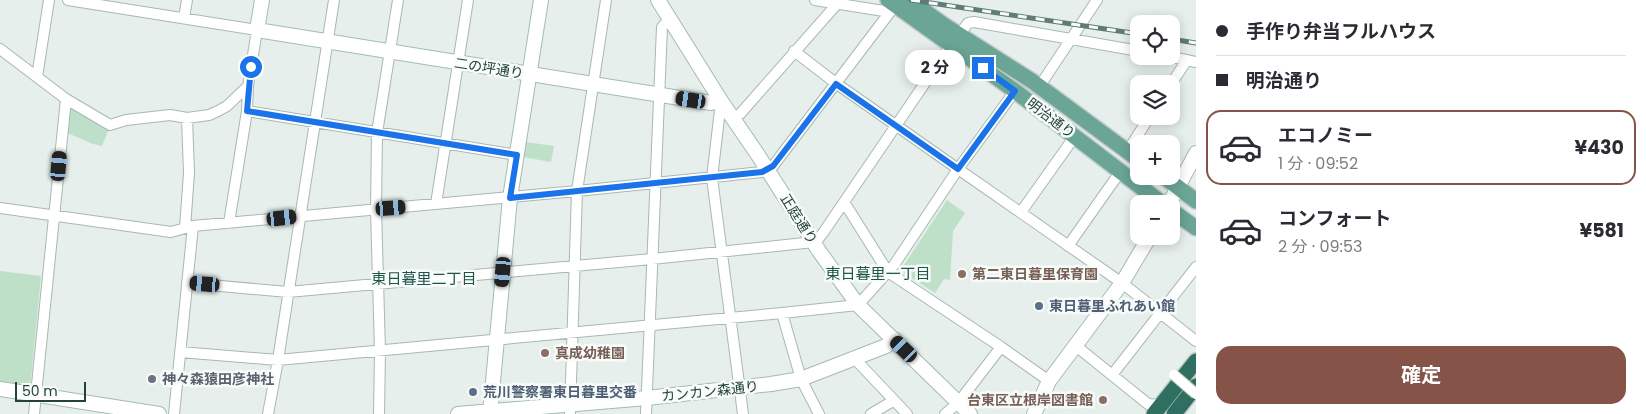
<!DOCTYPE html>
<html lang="ja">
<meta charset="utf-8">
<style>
body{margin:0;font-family:Poppins,"Noto Sans JP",sans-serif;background:#f2f2f3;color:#2b2b33;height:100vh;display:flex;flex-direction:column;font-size:19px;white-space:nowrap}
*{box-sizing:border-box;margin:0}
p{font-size:16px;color:#7c7c81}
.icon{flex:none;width:28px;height:28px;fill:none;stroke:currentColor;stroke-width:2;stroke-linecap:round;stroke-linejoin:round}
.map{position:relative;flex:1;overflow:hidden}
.drawer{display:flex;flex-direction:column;background:#fff;width:450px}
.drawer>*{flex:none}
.top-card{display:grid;align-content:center;height:110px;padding:0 20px;background:#fff}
.tools{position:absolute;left:1130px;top:15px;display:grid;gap:10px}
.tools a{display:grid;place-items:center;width:50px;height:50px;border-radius:10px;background:#fff;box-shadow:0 2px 12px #0003;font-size:25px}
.scale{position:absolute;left:15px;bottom:12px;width:71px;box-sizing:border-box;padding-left:5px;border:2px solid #24423a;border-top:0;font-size:14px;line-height:18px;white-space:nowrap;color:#24423a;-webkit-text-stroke:4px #f7fbf9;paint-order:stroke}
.end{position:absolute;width:22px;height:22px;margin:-11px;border:6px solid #1a73e8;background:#fff;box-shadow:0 0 0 2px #fff}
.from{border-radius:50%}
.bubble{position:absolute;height:35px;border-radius:15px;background:#fff;box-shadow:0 2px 12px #0003;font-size:16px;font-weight:700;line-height:35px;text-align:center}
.car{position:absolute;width:15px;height:30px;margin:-15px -8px;border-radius:6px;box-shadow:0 0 4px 1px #0007;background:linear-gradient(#222 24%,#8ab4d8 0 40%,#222 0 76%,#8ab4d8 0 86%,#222 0)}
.top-card b{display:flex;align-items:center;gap:18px;height:48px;font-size:19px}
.top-card b+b{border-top:1px solid #e1e1e2}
.top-card i{width:12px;height:12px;background:#2b2b33}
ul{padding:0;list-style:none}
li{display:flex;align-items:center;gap:15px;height:75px;margin:0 10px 8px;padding:0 10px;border:2px solid transparent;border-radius:15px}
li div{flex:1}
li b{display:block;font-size:19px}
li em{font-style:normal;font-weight:700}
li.selected{border-color:#855347}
li>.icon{width:45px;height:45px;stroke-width:1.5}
.button{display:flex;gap:10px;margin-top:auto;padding:10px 20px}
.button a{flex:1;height:58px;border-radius:15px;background:#855347;color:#fff;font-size:20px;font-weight:700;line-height:58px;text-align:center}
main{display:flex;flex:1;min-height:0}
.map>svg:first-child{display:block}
</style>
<main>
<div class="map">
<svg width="1196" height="414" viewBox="0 0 1196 414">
<rect width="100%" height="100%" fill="#e6efeb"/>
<path fill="#bfe0c8" d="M72 105 109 129 102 146 93 144 65 132 67 110Z
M526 142 554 146 551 162 523 157Z
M947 200 965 213 953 231 950 280 944 279 935 293 904 273 902 268Z
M0 271 41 276 30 389 0 384Z"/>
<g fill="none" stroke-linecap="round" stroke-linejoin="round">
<defs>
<path id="street" d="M68 0 257 30 248 86 247 111 229 223
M815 0 890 12
M184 18 187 0
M0 49 66 99 110 125 126 120 170 115 187 118 209 115 218 111 227 106 248 86
M794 51 837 84 958 169 1122 283 1196 341
M1167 56 1196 62
M37 77 49 0
M1171 84 1187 60
M1039 87 1097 0
M721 101 712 178 743 414
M247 111 517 155
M733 118 740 114 837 4
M1127 152 1150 116
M844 202 888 272 1001 347 1049 381
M436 204 468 0
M0 208 171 232 193 226 577 191 762 172 773 166 890 12 897 0
M1021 212 1075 136
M185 228 189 173 187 118
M1068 246 1120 172
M187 283 288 292 652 259 814 242 819 238 823 233 946 52 968 23 974 22 1139 51
M782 313 801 379 819 414
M1076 346 1148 404 1161 405
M180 352 278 360 782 313 858 305 894 265 958 169 1015 91
M854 358 907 414
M1112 375 1196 267
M34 414 66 99
M174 414 193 226
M268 414 278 360 334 0
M379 414 380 351 376 209 377 133 398 0
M570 414 577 191 606 0
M646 414 662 27 670 19
M871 414 893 401
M945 414 958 403 1001 347"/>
<path id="secondary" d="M262 0 257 30 711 103 721 101
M658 0 721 101 758 155 819 251 858 305 970 414
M1169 204 1196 153
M0 389 159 414
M458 414 647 398 771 384 801 379 886 346 894 339
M490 414 510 198 541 0
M1034 414 1049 381 1122 283 1150 236"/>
<path id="primary" d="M888 0 1015 91 1163 204
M909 0 944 25 1032 81 1139 160
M1163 176 1196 201
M1171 210 1196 228"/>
<path id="highway" d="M1154 414 1196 361
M1174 414 1196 386"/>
</defs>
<use href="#street" stroke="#a8b8b2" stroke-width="12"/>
<use href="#secondary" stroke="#a4bbb3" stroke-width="16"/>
<use href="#primary" stroke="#c2cac8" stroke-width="18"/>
<use href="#highway" stroke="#c2cac8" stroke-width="18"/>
<use href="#street" stroke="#fff" stroke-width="10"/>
<use href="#secondary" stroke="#fff" stroke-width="14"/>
<use href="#primary" stroke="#6aa596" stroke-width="15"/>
<use href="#highway" stroke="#2f6f62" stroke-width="15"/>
<defs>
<path id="rail" d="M911 0 1139 34
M1171 39 1196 43"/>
</defs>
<use href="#rail" stroke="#5f7d75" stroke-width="5"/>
<use href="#rail" stroke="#f7fbf9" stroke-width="3" stroke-dasharray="9" stroke-linecap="butt"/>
<defs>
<path id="street-bridge" d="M1174 375 1196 394"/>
</defs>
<use href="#street-bridge" stroke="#a8b8b2" stroke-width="12" stroke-linecap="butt"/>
<use href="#street-bridge" stroke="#fff" stroke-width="10"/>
</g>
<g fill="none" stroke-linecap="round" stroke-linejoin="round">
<path stroke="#1a73e8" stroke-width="6" d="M251 67 247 111 517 155 510 198 762 172 773 166 836 84 958 169 1015 91 983 68"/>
</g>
<g fill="#8d6e63" stroke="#f7fbf9" stroke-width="2">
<circle cx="962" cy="274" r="5"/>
<circle cx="545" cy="353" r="5"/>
<circle cx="1103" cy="400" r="5"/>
</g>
<g fill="#5c6f8a" stroke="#f7fbf9" stroke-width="2">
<circle cx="1039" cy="306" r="5"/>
<circle cx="473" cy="392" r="5"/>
</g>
<circle fill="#6b7280" stroke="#f7fbf9" stroke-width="2" cx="152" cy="379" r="5"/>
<g text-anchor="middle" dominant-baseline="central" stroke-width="5" stroke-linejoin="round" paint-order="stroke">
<g font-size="14" fill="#24423a" stroke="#f7fbf9">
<text transform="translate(489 68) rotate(9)">二の坪通り</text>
<text transform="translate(1051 118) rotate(37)">明治通り</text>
<text transform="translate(799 219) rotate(58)">正庭通り</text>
<text transform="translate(710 391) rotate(-6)">カンカン森通り</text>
</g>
<g font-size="14" font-weight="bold" fill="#785e54" stroke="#f7fbf9" text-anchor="start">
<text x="972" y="274">第二東日暮里保育園</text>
<text x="555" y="353">真成幼稚園</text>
<text x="1093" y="400" text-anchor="end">台東区立根岸図書館</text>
</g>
<g font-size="14" font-weight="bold" fill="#4e5e75" stroke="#f7fbf9" text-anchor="start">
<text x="1049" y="306">東日暮里ふれあい館</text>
<text x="483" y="392">荒川警察署東日暮里交番</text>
</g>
<g font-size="14" font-weight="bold" fill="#5b616d" stroke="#f7fbf9" text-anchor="start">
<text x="162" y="379">神々森猿田彦神社</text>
</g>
<g font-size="15" fill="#1f5548" stroke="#f7fbf9">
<text x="878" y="273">東日暮里一丁目</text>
<text x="424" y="278">東日暮里二丁目</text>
</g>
</g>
</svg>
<div class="tools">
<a><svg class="icon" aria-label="locate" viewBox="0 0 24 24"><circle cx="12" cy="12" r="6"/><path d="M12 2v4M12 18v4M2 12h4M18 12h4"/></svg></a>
<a><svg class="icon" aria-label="layers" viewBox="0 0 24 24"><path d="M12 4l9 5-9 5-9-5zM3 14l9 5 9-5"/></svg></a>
<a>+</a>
<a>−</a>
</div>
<div class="scale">50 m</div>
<i class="end from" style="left:251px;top:67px"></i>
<i class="end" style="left:983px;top:68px"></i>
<div class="bubble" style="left:905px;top:50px;width:60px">2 分</div>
<i class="car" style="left:691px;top:100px;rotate:279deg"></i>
<i class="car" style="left:59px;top:166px;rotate:5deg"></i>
<i class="car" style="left:391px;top:208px;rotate:86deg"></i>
<i class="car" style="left:282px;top:218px;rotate:84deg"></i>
<i class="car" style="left:503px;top:272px;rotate:185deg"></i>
<i class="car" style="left:205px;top:284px;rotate:275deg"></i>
<i class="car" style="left:904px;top:349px;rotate:314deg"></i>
</div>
<section class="drawer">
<div class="top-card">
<b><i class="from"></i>手作り弁当フルハウス</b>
<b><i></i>明治通り</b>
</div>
<ul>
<li class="selected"><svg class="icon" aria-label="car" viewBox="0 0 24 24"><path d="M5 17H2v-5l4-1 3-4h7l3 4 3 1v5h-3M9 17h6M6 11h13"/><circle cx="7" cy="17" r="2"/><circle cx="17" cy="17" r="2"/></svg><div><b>エコノミー</b><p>1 分 · 09:52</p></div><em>¥430</em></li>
<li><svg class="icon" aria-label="car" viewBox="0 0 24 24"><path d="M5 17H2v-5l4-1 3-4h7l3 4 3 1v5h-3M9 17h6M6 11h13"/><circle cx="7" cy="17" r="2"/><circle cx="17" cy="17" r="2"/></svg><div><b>コンフォート</b><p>2 分 · 09:53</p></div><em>¥581</em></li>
</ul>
<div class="button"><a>確定</a></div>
</section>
</main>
